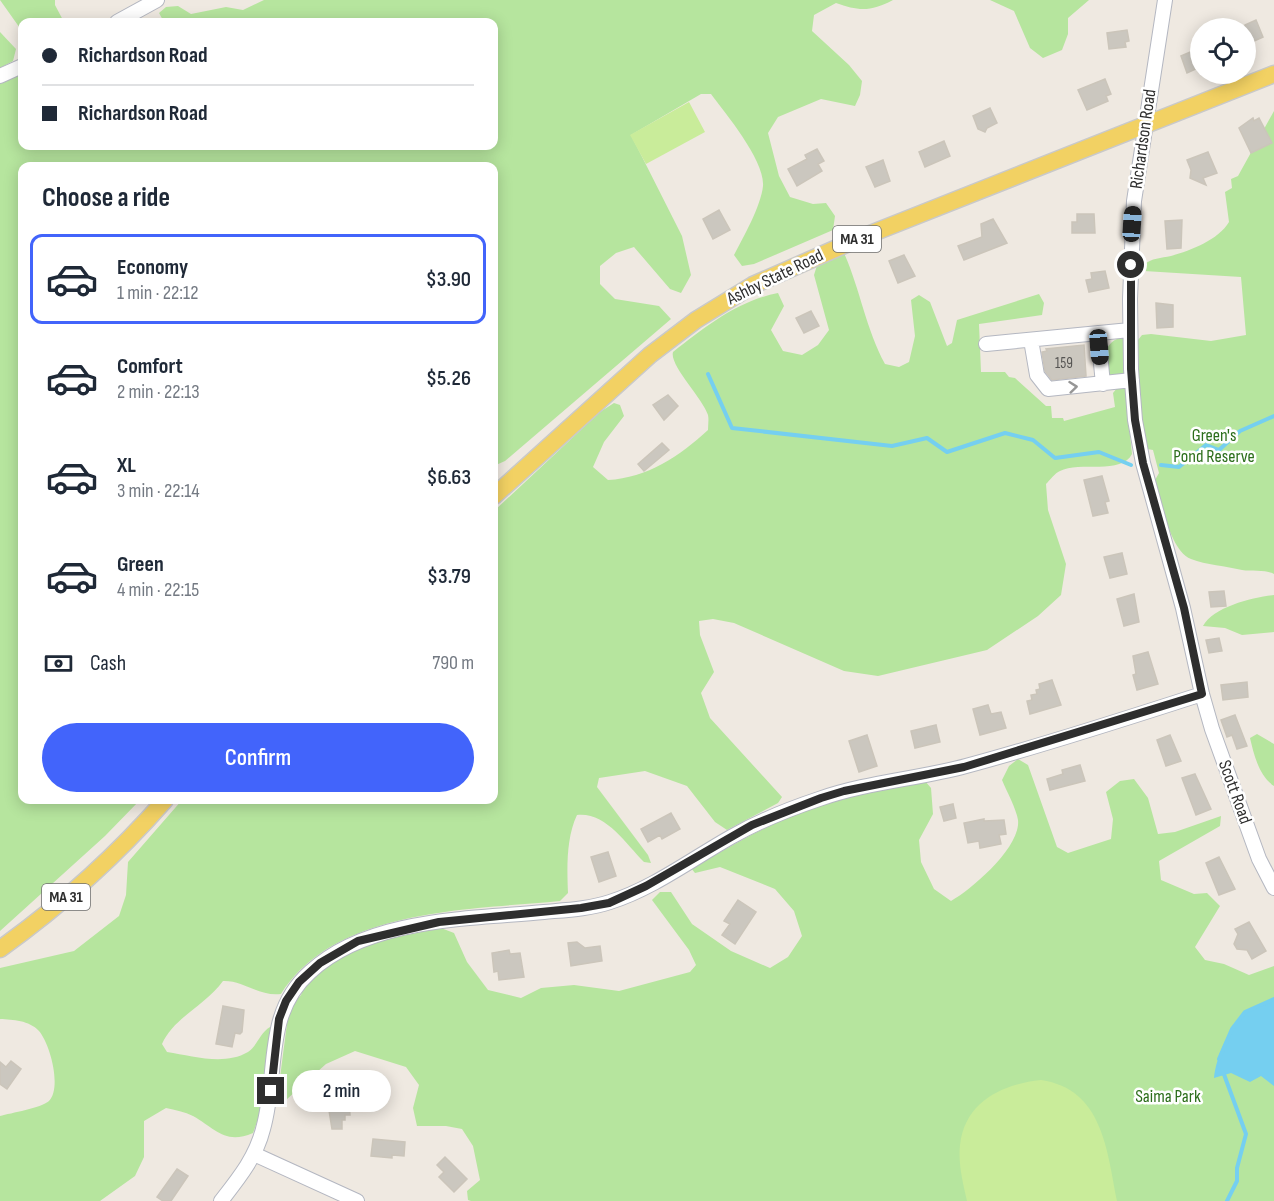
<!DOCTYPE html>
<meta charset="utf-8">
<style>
body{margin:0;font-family:"Sofia Sans Condensed",sans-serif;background:#f6f6f7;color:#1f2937;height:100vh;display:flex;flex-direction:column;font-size:22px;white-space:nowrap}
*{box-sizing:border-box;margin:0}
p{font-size:20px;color:#747a83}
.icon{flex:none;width:33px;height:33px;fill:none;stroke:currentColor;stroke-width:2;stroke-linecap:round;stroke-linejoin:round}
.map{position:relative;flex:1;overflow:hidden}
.side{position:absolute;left:18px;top:162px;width:480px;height:642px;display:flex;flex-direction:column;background:#fff;border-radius:12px;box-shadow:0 3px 15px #0003}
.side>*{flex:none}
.hud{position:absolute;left:18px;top:18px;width:480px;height:132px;border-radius:12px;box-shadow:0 3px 15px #0003;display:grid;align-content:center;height:132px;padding:0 24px;background:#fff}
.controls{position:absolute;left:1190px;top:18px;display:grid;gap:12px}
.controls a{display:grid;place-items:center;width:66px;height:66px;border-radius:50%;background:#fff;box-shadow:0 3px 15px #0003;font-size:30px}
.end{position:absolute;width:27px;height:27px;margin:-14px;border:8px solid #2e2e2e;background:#fff;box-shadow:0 0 0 3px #fff}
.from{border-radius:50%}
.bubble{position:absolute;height:42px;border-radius:21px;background:#fff;box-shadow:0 3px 15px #0003;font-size:20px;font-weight:600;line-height:42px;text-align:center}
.car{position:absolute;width:18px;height:36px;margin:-18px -9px;border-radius:8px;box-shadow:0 0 4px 2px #0007;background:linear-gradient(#222 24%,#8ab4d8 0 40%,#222 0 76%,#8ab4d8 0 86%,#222 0)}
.hud b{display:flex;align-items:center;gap:21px;height:57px;font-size:22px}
.hud b+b{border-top:2px solid #e0e1e3}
.hud i{width:15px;height:15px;background:#1f2937}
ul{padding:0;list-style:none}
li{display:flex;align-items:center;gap:18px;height:90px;margin:0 12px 9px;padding:0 12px;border:3px solid transparent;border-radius:12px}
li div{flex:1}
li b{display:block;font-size:22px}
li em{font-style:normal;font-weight:600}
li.active{border-color:#4264fb}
li>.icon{width:54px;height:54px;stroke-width:1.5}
h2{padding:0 24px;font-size:27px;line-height:72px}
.pay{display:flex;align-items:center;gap:15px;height:66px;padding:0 24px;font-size:22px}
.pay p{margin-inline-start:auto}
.button{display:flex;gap:12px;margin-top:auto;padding:12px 24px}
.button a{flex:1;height:69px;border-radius:36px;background:#4264fb;color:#fff;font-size:24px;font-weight:600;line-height:69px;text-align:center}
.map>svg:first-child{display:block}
</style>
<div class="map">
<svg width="1274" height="1201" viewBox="0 0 1274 1201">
<rect width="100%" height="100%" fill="#efe9e1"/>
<path fill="#b6e59e" d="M0 0H55V5L64 22H22V31Z
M264 0H893C871 12 858 11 836 3L814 15 812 31 849 65 862 81 860 95 855 106 821 99 778 117 768 133 779 176 790 197 813 204 826 203 835 216 833 230 754 264 742 266 734 255C743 238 761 206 763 186 765 161 726 114 711 94H701L631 135 682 236 691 275 681 293 670 289 634 247 616 253 600 266V284L615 299 659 306 671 319 505 461 496 465H494V166H22V800H140L105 836 0 931V82L22 72V146H494V22H164L159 13 166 7 178 6 191 14 226 7 243 10Z
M990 0H1089L1068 18V34L1062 50 1043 58 1030 48 1014 11Z
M0 32 16 49 13 61 0 68Z
M1274 111V574C1265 569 1252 572 1242 570 1226 566 1206 565 1191 559 1169 550 1162 501 1155 480L1159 473 1153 450 1147 449 1140 411 1138 340 1142 335 1151 334 1211 341 1246 335 1241 277 1144 271 1143 265C1152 258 1161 258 1171 256 1192 250 1218 240 1229 222L1225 192 1232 188 1231 179 1238 176Z
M844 253C860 289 866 329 885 364L899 367 909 362 915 336 911 300 919 295 930 302 947 346 952 343 957 320 1039 294 1044 303 1042 315 979 324 981 372H1005L1009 377 1015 378 1046 406H1051L1052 418H1063L1064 421 1115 407 1113 393 1117 388 1125 387 1132 454C1122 475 1079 461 1060 471 1055 473 1050 480 1046 484L1048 510 1066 564 1061 595 1038 616 987 650 878 676 844 671 734 623 713 619 699 621 700 635 714 672 701 693 710 718 782 797 778 803 727 830 715 822 687 786 645 771 599 778 597 787 648 855 651 863 644 862C625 843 606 812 577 815 566 838 567 869 568 893L560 901C470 910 335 908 281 994 260 997 243 980 223 981 205 1006 174 1017 162 1044L167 1052C193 1056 224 1066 248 1052 257 1046 260 1033 270 1027L272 1032 266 1097 253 1133C225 1145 216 1129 193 1116 185 1112 175 1110 166 1108L144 1121V1157L135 1176 100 1201H0V1116C11 1113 41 1108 49 1101 62 1087 50 1044 39 1031 29 1020 13 1020 0 1019V968L74 951 119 916 126 895 128 862 182 800H494V511L600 412 614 403 620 405 624 416 604 442 593 467 608 480C647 478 680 456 708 430 708 425 709 420 708 415 703 399 669 365 673 352 705 327 737 301 778 293L784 306 771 330 783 351 802 355 818 345 829 330 814 275 819 259Z
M1117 339H1124V374L1113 376 1108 374C1106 359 1102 346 1117 339Z
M1274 595V632L1242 635 1225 628 1203 626C1213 607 1253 597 1274 595Z
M1257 734 1274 744V786C1259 776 1254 755 1250 738Z
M1018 759 1028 765 1057 847 1068 853 1111 839 1113 819 1106 792 1120 781 1134 779 1148 798 1158 834 1175 832 1221 816 1220 826 1159 861 1161 880 1194 894 1207 893 1220 906 1195 947 1205 960 1224 964 1249 975 1274 966V1201H471L468 1200 467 1191 480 1180 473 1146 462 1129 446 1126H417L413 1108 419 1085 406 1067 355 1051 326 1064 286 1100 278 1093 289 1008 301 995 305 983 332 959 358 945 441 928 454 933 467 962 488 990 521 998 541 988 574 985 619 991 690 972 696 965 689 950 652 900 660 892H671L692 924 731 951 770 968 788 957 802 936 794 911 775 889 720 867 695 873 691 868 753 834 814 805 925 781 931 788 933 814 919 840 921 862 934 889 951 901C972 889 1021 847 1018 820 1016 808 1007 792 1002 780L1009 766Z"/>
<path fill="#c9ec9a" d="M689 102 705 132 646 164 630 135Z
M1041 1080C1103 1089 1107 1151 1117 1201H967C963 1183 958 1164 960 1145 965 1101 1003 1084 1041 1080Z"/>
<path fill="#75cff0" d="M1274 999V1086L1261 1076 1250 1082 1231 1073 1214 1078C1216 1057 1229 1028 1244 1013 1251 1007 1265 1003 1274 999Z"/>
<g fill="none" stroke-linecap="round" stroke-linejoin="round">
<path stroke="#75cff0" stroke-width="4" d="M708 374 732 428 892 446 927 438 947 452 1005 433 1033 440 1055 458 1099 452 1131 465
M1161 465 1179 467 1206 445 1219 450 1240 431 1274 416
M1219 1059 1232 1029 1245 1012 1274 999
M1222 1069 1246 1134 1237 1168V1181L1227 1201"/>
</g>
<path fill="#cbc7bf" stroke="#cbc5ba" stroke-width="1.5" d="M1256 20 1263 37 1245 45V25Z
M1127 30 1129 41 1125 42 1126 47 1109 49 1107 33Z
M1200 48V67L1187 73 1181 56Z
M1105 79 1111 94 1106 96 1108 101 1087 110 1078 90Z
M990 108 997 123 987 128 985 132 978 129 973 116Z
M1253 118 1254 121 1259 118 1272 143 1251 153 1239 128Z
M944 141 950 156 925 167 919 152Z
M817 149 824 161 818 164 822 171 797 186 788 169 807 159 805 155Z
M1208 152 1217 173 1203 178 1206 185 1190 178 1191 170 1187 160Z
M883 160 890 181 875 187 866 167Z
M719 210 730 230 713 239 703 219Z
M1077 214H1094L1095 233H1072V222H1077Z
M993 219 1007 243 964 260 958 246 982 237 981 224Z
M1182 220 1181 248 1167 249 1165 221Z
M904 255 915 276 898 283 889 261Z
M1105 271 1109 288 1089 292 1086 280 1092 279 1091 273Z
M1156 303 1173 305V327L1157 328Z
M811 311 819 326 804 333 796 318Z
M1084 345 1086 376 1052 380 1045 371 1042 352 1047 351 1046 349Z
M668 395 678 406 664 420 653 405Z
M662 443 669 450 644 471 638 464Z
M1102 476 1109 501 1105 502 1108 513 1093 516 1084 480Z
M1122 553 1127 574 1110 578 1104 557Z
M1224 591 1226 606 1211 607 1209 592Z
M1134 594 1139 622 1124 626 1117 599Z
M1219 638 1222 651 1209 653 1206 640Z
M1148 652 1158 684 1137 690 1133 675 1136 674 1133 656Z
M1052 680 1061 705 1030 714 1027 701 1032 700 1031 695 1037 694 1036 690 1040 689 1039 684Z
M1247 682 1248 697 1223 700 1221 685Z
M988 705 991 714 1001 712 1006 728 980 735 973 709Z
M1235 715 1247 746 1237 749 1232 735 1227 737 1221 720Z
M936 725 940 742 915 748 911 731Z
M867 735 877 766 859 772 849 741Z
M1170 735 1181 761 1166 766 1157 740Z
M1080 765 1085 781 1050 790 1047 779 1063 774 1062 770Z
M1195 774 1211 809 1196 815 1182 778Z
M953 804 956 818 944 821 940 807Z
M671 813 680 829 662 839 660 835 648 842 641 829Z
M984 819V821L1004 820 1006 834 999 835 1001 844 980 848 979 841 968 843 964 823Z
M608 852 616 876 599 882 591 857Z
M1219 857 1235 889 1219 895 1206 863Z
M738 900 756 912 735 944 722 935 730 924 724 921Z
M1249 922 1266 951 1252 959 1247 950 1237 949 1234 944 1238 934 1235 929Z
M577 942 585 948 600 946 602 961 571 966 568 943Z
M509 950 510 954 520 953 524 977 499 980 498 971 494 972 492 953Z
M223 1006 244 1010 242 1032 240 1034 235 1033 232 1047 216 1044Z
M11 1061 21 1069 7 1089 0 1084V1062L6 1067Z
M331 1086H342L345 1102H349L350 1115H345V1120H342V1129H332L328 1104 331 1096Z
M373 1139 405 1142 404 1156 392 1155V1158L371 1156Z
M445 1157 467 1179 454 1192 439 1177 444 1172 437 1165Z
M177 1169 188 1176 171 1201H163L157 1197Z"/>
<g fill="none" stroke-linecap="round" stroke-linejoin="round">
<defs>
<path id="minor" d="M1165 0 1134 201 1130 299 1131 369 1135 420 1143 463 1183 608 1202 694 1212 729 1259 859 1274 888
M117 22 157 0
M0 76 22 66
M1098 333 1103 384
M1031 340 1037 375 1048 389 1132 380
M986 344 1130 330
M254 1154 357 1201
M221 1201C239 1178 256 1157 263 1129 279 1073 263 1014 310 972 368 918 469 919 544 912 566 910 589 909 610 902 652 889 692 859 731 837 759 821 789 809 819 799 867 782 918 779 966 766 1045 745 1124 719 1202 694"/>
<path id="major" d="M494 496 650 355 696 320 753 285 860 238 1274 74
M0 949C60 906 116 856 165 800"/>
</defs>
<use href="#minor" stroke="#b4b7c1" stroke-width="16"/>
<use href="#major" stroke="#c9c9c9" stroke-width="19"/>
<use href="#minor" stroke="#fff" stroke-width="14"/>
<use href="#major" stroke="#f2d163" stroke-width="16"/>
</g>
<defs><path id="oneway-chevron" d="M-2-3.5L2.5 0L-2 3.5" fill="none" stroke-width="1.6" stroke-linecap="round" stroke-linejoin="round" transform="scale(1.5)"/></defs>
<use stroke="#969696" href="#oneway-chevron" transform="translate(1073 387) rotate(-6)"/>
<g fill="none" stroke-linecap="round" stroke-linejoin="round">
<path stroke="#2e2e2e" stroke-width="8" d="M271 1091 279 1019 286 1001 299 982 320 963 358 941 439 922 581 908 609 903 646 886 752 825 821 798 844 791 964 767 1202 694 1184 608 1143 463 1135 420 1131 369V265"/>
</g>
<g text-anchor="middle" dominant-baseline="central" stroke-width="5" stroke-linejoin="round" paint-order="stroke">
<g font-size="15" fill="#555452">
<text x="1064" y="363">159</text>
</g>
<g fill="#fff" stroke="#6d6d6d" stroke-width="1.5">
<rect x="833" y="226" width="48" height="26" rx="4.5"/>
<rect x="42" y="884" width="48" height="26" rx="4.5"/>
</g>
<g font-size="16" font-weight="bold" fill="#2e2e2e">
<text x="857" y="239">MA 31</text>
<text x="66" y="897">MA 31</text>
</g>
<g font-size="18" fill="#2e2e2e" stroke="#fff">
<text transform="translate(1143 139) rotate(-82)">Richardson Road</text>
<text transform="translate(775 277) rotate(-26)">Ashby State Road</text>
<text transform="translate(1235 792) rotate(70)">Scott Road</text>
</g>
<g font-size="18" fill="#2c6e1b" stroke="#fff">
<text x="1214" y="435">Green's<tspan x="1214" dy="21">Pond Reserve</tspan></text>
<text x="1168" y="1096">Saima Park</text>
</g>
</g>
</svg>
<div class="controls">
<a><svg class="icon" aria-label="locate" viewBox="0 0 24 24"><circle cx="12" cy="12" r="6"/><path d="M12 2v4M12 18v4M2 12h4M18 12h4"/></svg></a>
</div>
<i class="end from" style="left:1131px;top:265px"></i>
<i class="end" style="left:271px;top:1091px"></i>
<div class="bubble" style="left:292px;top:1070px;width:99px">2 min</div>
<i class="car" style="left:1132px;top:224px;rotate:4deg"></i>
<i class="car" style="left:1099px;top:347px;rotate:175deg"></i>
<div class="hud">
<b><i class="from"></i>Richardson Road</b>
<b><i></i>Richardson Road</b>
</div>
<section class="side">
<h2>Choose a ride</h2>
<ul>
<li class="active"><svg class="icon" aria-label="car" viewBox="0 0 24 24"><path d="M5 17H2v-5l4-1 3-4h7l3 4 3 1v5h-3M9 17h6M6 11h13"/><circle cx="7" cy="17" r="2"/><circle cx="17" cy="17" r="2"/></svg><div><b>Economy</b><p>1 min · 22:12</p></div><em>$3.90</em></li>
<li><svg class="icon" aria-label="car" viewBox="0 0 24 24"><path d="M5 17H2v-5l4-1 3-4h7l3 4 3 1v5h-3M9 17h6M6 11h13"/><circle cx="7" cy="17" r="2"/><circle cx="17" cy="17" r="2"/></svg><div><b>Comfort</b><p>2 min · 22:13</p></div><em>$5.26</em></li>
<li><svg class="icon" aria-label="car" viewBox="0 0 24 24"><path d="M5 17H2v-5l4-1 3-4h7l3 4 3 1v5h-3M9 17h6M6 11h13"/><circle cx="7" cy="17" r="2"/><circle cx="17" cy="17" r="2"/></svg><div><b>XL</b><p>3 min · 22:14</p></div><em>$6.63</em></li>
<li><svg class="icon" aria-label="car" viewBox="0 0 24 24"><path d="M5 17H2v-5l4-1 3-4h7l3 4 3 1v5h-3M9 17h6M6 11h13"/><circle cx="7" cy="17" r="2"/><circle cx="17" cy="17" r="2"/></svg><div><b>Green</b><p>4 min · 22:15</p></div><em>$3.79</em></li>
</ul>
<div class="pay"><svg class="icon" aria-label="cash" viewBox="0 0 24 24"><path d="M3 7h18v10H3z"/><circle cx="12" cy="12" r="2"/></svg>Cash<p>790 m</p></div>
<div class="button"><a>Confirm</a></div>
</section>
</div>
